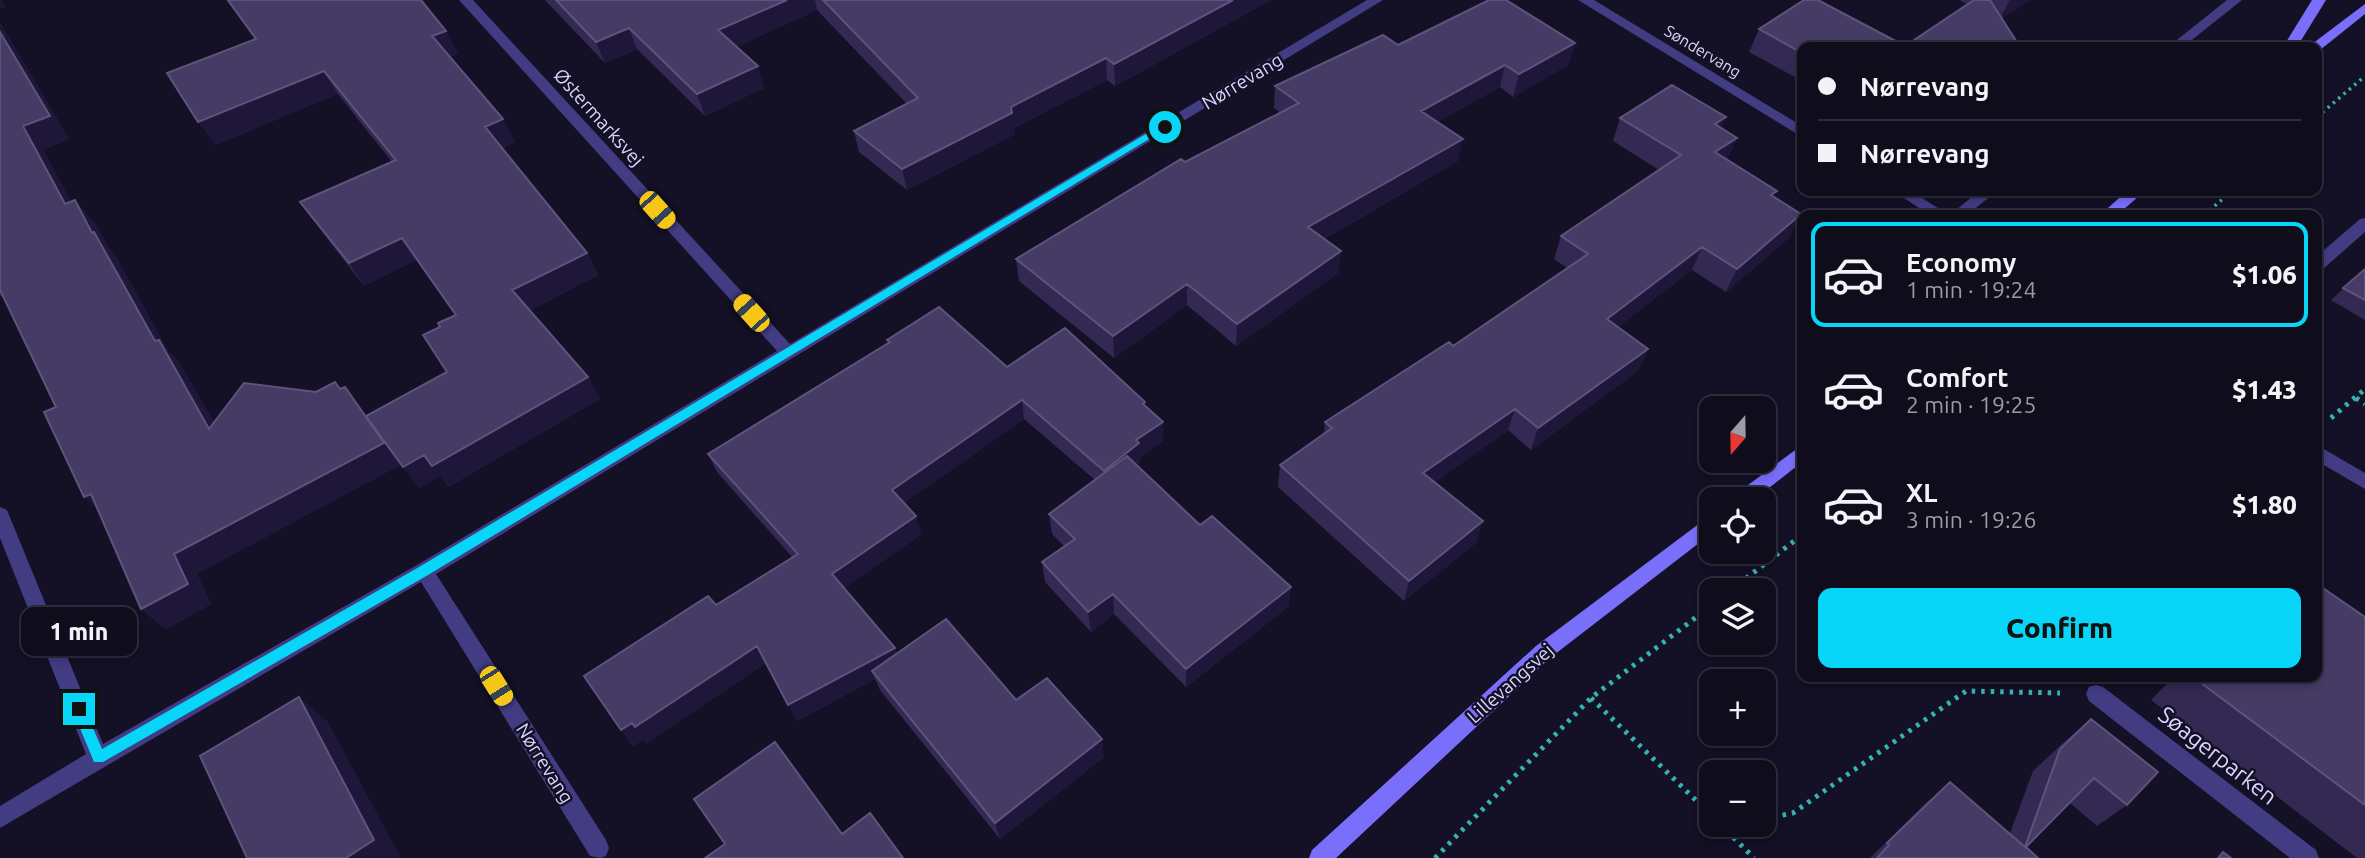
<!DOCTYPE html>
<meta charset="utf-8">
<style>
body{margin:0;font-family:Ubuntu,sans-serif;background:#1d1a29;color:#f1f3f6;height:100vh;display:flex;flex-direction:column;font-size:26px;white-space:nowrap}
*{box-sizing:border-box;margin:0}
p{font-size:23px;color:#9b9ba3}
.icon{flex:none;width:38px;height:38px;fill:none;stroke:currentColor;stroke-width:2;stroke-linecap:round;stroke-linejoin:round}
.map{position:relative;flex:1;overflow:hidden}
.sheet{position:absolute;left:1797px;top:210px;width:525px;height:472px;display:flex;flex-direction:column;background:#0f0c1c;border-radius:14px;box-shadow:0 4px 10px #0003,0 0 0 2px #2f2c3b}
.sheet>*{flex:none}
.top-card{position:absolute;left:1797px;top:42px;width:525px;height:154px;border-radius:14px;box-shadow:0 4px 10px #0003,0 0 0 2px #2f2c3b;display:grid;align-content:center;height:154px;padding:0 21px;background:#0f0c1c}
.needle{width:46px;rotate:200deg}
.controls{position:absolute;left:1699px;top:396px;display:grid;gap:14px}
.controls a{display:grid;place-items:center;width:77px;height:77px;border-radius:14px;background:#0f0c1c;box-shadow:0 4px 10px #0003,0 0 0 2px #2f2c3b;font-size:35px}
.end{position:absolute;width:32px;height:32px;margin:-16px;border:9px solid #07d6f8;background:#111;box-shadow:0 0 0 4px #111}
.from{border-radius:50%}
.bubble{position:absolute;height:49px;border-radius:14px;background:#0f0c1c;box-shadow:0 4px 10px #0003,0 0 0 2px #2f2c3b;font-size:23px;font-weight:800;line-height:49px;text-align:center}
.car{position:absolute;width:21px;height:42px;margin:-21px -10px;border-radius:9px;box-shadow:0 0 5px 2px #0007;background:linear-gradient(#f5c518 24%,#345 0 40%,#f5c518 0 76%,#345 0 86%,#f5c518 0)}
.top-card b{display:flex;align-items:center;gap:24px;height:66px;font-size:26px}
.top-card b+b{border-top:2px solid #2f2c3b}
.top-card i{width:18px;height:18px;background:#f1f3f6}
ul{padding:12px 0 0;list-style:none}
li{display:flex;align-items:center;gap:21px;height:105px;margin:0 14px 10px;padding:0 7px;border:4px solid transparent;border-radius:14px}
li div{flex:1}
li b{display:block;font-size:26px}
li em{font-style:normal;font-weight:800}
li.active{border-color:#07d6f8}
li>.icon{width:63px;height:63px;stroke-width:1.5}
.cta{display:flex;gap:14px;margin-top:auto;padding:14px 21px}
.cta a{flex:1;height:80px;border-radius:14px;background:#07d6f8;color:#111;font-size:28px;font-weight:800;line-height:80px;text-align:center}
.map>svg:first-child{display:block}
</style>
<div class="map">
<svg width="2365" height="858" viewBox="0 0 2365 858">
<rect width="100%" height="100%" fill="#141025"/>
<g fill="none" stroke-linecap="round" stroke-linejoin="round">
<path stroke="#33b4b2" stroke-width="3.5" stroke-dasharray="2.5 4.5" stroke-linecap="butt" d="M2317 117 2365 76
M2204 215 2232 191"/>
<path stroke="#33b4b2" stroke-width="5" stroke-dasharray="3.5 6" stroke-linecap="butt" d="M2356 398 2365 404
M2331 418 2365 389
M1731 590 1802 535
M1591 698 1712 816
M1764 819 1793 813 1966 691 2060 693
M1720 824 1754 858
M1725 828 1742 824
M1435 858 1591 698 1712 605"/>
<path fill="#423c83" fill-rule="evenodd" d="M459 0H473L790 344 1367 0H1383L436 574 606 840 609 848 606 856 600 858 590 856 421 582 0 828V806L86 754 0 538V507L7 510 9 515 103 744 417 565 777 351Z
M1578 0H1594L1802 126V137Z
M2227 0H2242L2183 47H2168Z
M1893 191H1911L1949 215H1930Z
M1979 191H1997L1967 215H1950Z
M2365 218V232L2323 269 2317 271V256L2360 219Z
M2317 445 2365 473V489L2317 461Z
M2096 685 2103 687 2316 850 2319 858H2290L2089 701 2086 694 2089 687Z"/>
<path fill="#796ffb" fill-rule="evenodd" d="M2312 0H2326L2297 47H2283Z
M2365 4V14L2320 50 2308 47Z
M2127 191H2145L2117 215H2100Z
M1802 445V462L1755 499H1733L1736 494Z
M1712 514V533L1550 658 1336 858H1309L1312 850 1536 646Z"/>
</g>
<path fill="#332953" d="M226 0H421L446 31 458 54 450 57 515 142 502 148 587 253 598 275 529 311 588 377 600 399 448 487 440 476 419 488 385 443 197 574 211 604 166 629 141 609 97 507 84 497 56 407 5 300 0 295V23L69 139 43 150 71 202 95 223 108 247 115 255 168 351 179 362 214 423 316 392 341 389 345 387 367 416 447 372 440 327 455 315 416 260 364 286 316 224 300 202 392 162 338 94 215 145 255 39Z
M545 0H1271L1115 86 1107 80 1014 128 1015 134 907 190 859 152 854 131 907 104 817 10 736 47 758 66 764 88 705 116 637 49 605 63Z
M1959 0H2030L2002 18 2020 47H1802V81L1749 52 1759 29 1905 46 1967 4Z
M1575 43 1568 65 1513 97 1500 87 1437 122 1458 161 1324 239 1341 251 1338 273 1236 346 1187 305 1114 358 1019 281 1016 259 1185 162 1280 113 1274 108 1275 86 1398 45Z
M1620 118 1721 128 1727 160 1774 197 1790 237 1726 292 1692 270 1618 327 1648 349 1638 371 1531 450 1508 430 1435 482 1477 542 1404 601 1278 487 1280 465 1324 434 1325 422 1453 346 1567 268 1554 259 1561 236 1659 170 1613 141Z
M2365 269V320L2331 300Z
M887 340 1007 367 1146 407 1163 422V441L1140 457V462L1137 465 1200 525 1291 587 1288 607 1186 687 1114 614 1091 632 1045 582 1042 562 1064 546 1052 534 1049 514 1095 480 1024 419 904 503 922 534 844 588 897 654 1016 700 1104 757 1000 839 880 690 875 679 797 721 766 663 647 743 644 739 633 746 621 730 716 605 792 557 717 472 708 454 888 343Z
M2365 617V858H2357L2151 700 2174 677H2317Z
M2091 719 2127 805 2097 826 2070 803 2026 847 2038 858H1870L1926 803 1950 782 2010 833 2033 771 2064 742Z"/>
<path fill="#1f1739" d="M0 0H1L6 7 0 9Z
M787 0H815L817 10 725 52 718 30Z
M1233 0H1271L1115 86 1114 64Z
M2010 0H2030L1999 20Z
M0 23 69 139 43 150 85 227 65 204 23 126 0 32Z
M629 28 637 49 605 63 596 42Z
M446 31 458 54 444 59 432 36Z
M1575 43 1568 65 1513 97 1519 74Z
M1106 58 1107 80 1014 128 1015 134 907 190 902 169 1011 107Z
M1505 65 1500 87 1417 133 1421 111Z
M758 66 764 88 705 116 697 94Z
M324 71 338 94 215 145 198 122Z
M1726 117 1716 140 1715 124Z
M503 119 515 142 497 150 485 127Z
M1737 138 1727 161 1715 152Z
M1463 139 1458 161 1306 249 1308 227Z
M75 200 95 223 108 247 115 255 168 351 179 362 230 451 209 429 155 341 92 233Z
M1801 214 1790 237 1726 292 1737 269Z
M402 238 416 260 364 286 349 263Z
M1702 247 1692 270 1599 342 1607 319Z
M1341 251 1338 273 1236 346 1237 324Z
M587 253 598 275 525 313 512 290Z
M1187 284V305L1114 358 1113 336Z
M1648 349 1638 371 1531 450 1538 428Z
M588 377 600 399 448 487 440 476 419 488 403 467 424 455Z
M345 387 362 409 401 465 197 574 211 604 166 629 141 609 174 554Z
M1022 400 1024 419 897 508 892 490Z
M1515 409 1508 430 1418 494 1423 473Z
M1163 422V441L1140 457V462L1105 489 1104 471 1136 440Z
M91 494 109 518 84 497Z
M916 516 922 534 839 592 832 574Z
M1483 521 1477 542 1404 601 1409 581Z
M1291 587 1288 607 1186 687V669Z
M1113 594 1114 614 1091 632 1088 612Z
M757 646 766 663 647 743 635 727Z
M895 648 901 665 872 671 875 679 797 721 788 705Z
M299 697 328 722 401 858H346Z
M632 723 644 739 633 746 621 730Z
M1102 739 1104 757 1000 839 995 823Z"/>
<path fill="#453b65" stroke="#5d547d" stroke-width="2" d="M228 0H421L446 31 432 36 503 119 485 127 587 253 512 290 588 377 432 466 424 455 403 467 366 416 447 372 423 335 440 327 438 323 456 315 402 238 349 263 300 202 396 160 324 71 198 122 167 73 256 39Z
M556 0H787L718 30 758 66 697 94 629 28 596 42Z
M823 0H1233L1114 64 1106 58 1011 107 1012 113 902 169 854 131 918 98Z
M1489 0H1506L1575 43 1519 74 1505 65 1421 111 1463 139 1308 227 1341 251 1237 324 1187 284 1113 336 1016 259 1181 159 1185 162 1299 103 1275 86 1383 35 1398 45Z
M1804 0H1818L1905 46 1974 0H1990L2020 47H1802V53L1759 29Z
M0 32 50 116 23 126 65 204 75 200 92 233 94 232 155 341 159 340 209 429 244 383 316 392 335 382 340 389 345 387 384 443 174 554 188 584 141 609 91 494 84 497 44 412 56 407 0 290Z
M1672 85 1726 117 1715 124 1737 138 1715 152 1777 191 1771 195 1801 214 1737 269 1702 247 1607 319 1648 349 1538 428 1515 409 1423 473 1483 521 1409 581 1280 465 1332 428 1325 422 1449 342 1453 346 1588 254 1561 236 1681 155 1620 118Z
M2365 269V300L2343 288Z
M939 307 1007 367 1065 328 1145 402 1143 404 1163 422 1136 440 1139 443 1104 471 1022 400 892 490 916 516 832 574 895 648 788 705 757 646 635 727 632 723 621 730 584 676 708 596 716 605 798 554 708 454 890 342 887 340Z
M1127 456 1200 525 1212 516 1291 587 1186 669 1113 594 1088 612 1042 562 1075 539 1049 514Z
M2317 584 2365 617V805L2193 677H2317Z
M946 619 1016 700 1047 678 1102 739 995 823 872 671Z
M299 697 374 840 346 858H247L200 756Z
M2091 719 2158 772 2127 805 2094 778 2026 847 2038 858H1877L1889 845 1887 843 1950 782 2025 847 2060 749Z
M775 742 842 834 870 813 903 858H705L725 844 694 799Z
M2223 852 2231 858H2218Z"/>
<path fill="#07d6f8" d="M1161 125 1169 127 428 575 103 762H94L72 709 74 705H83L102 749 419 567Z"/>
<g text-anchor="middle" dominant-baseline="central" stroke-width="5" stroke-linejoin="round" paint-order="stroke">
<g font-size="16" fill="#dcd5fe" stroke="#141025">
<text transform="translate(1703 51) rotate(31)">Søndervang</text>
</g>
<g font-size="19" fill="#dcd5fe" stroke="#141025">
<text transform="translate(1242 81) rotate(-31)">Nørrevang</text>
<text transform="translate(599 117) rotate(48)">Østermarksvej</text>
<text transform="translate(1510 683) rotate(-42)">Lillevangsvej</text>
<text transform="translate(545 763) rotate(58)">Nørrevang</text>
</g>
<g font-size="23" fill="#dcd5fe" stroke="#141025">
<text transform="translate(2218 755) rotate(38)">Søagerparken</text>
</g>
</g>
</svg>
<div class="controls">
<a><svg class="needle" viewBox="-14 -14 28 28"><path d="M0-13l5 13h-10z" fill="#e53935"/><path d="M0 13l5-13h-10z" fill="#9b9ba3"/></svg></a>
<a><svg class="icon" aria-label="locate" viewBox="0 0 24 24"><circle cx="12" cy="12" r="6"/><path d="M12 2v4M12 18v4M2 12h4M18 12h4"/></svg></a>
<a><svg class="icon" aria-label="layers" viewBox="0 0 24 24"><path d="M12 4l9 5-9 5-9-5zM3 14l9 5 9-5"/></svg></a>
<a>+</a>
<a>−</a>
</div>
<i class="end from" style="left:1165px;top:127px"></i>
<i class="end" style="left:79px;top:709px"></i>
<div class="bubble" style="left:21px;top:607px;width:116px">1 min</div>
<i class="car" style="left:657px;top:210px;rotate:138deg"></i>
<i class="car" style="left:751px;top:313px;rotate:318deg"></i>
<i class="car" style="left:496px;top:686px;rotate:148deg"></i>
<div class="top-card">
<b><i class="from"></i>Nørrevang</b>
<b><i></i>Nørrevang</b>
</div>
<section class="sheet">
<ul>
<li class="active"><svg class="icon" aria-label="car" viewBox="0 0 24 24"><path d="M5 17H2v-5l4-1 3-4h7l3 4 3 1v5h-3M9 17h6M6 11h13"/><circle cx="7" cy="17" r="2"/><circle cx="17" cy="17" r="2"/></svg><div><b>Economy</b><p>1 min · 19:24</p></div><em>$1.06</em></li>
<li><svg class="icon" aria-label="car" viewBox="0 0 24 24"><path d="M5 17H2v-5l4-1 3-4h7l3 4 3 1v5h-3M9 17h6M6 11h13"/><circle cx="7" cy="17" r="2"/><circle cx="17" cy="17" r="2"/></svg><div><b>Comfort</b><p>2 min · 19:25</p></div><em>$1.43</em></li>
<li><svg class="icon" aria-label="car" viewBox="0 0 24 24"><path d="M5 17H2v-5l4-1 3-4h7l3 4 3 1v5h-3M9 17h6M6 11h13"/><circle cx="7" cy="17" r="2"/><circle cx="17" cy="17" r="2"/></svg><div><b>XL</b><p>3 min · 19:26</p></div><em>$1.80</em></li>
</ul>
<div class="cta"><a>Confirm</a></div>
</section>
</div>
